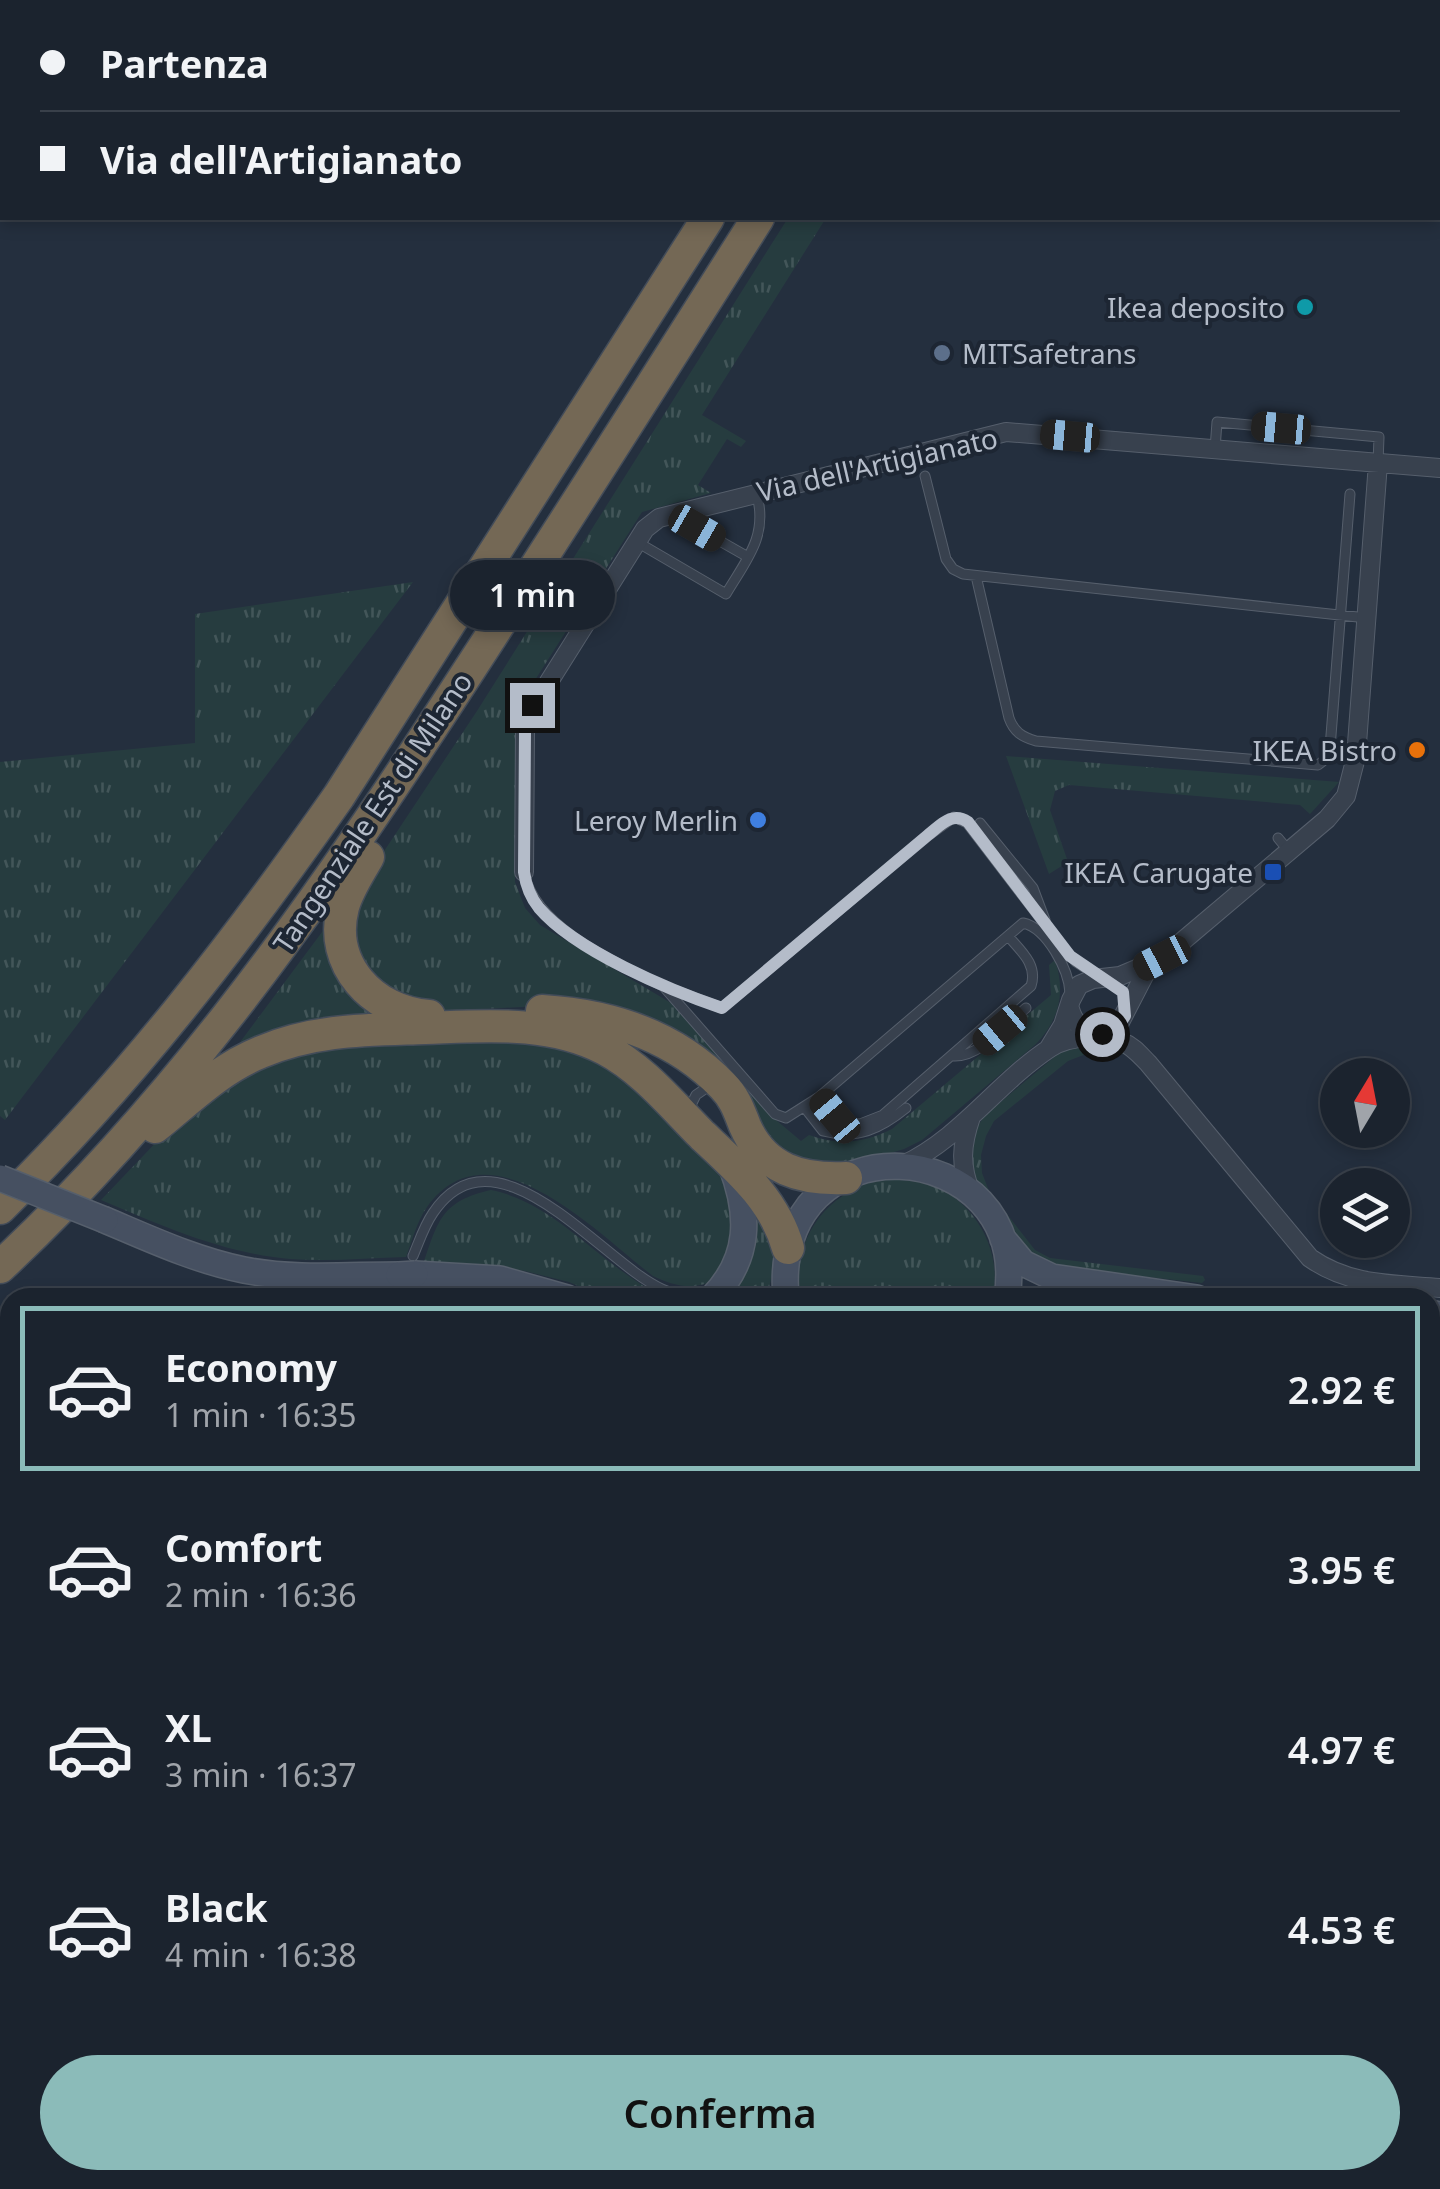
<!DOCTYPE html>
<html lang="it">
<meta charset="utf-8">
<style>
body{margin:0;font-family:"Noto Sans",sans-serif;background:#282f3a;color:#f1f3f6;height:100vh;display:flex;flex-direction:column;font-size:38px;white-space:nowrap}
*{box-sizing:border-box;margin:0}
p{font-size:32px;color:#a0a4aa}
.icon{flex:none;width:55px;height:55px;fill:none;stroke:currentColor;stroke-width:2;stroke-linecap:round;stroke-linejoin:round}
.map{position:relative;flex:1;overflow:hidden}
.sheet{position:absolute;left:0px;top:1288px;width:1440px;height:902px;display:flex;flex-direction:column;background:#1b232e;border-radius:30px 30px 0 0;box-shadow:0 5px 15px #0003,0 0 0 2px #39404a}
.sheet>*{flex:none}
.hud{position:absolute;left:0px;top:0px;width:1440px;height:220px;box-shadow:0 5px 15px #0003,0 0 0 2px #39404a;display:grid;align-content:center;height:220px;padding:0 40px;background:#1b232e}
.needle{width:65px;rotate:10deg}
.tools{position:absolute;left:1320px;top:1058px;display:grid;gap:20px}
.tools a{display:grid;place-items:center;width:90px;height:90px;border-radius:50%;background:#1b232e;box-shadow:0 5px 15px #0003,0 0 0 2px #39404a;font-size:50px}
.end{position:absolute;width:45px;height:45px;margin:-22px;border:12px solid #b4bcc9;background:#111;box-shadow:0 0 0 5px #111}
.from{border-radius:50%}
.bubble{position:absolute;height:70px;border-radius:35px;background:#1b232e;box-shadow:0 5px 15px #0003,0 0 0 2px #39404a;font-size:32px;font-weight:600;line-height:70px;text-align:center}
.car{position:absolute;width:30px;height:60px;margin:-30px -15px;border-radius:12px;box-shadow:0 0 8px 2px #0007;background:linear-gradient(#222 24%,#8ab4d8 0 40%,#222 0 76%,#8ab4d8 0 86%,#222 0)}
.hud b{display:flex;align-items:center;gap:35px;height:95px;font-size:38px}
.hud b+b{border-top:2px solid #39404a}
.hud i{width:25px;height:25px;background:#f1f3f6}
ul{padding:18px 0 0;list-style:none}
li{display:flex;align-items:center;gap:30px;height:165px;margin:0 20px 15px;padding:0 20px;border:5px solid transparent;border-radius:0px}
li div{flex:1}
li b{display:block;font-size:38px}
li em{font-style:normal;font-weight:600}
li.current{border-color:#8bbbb9}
li>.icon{width:90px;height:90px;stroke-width:1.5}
.action{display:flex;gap:20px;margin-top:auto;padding:20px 40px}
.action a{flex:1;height:115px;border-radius:60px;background:#8bbbb9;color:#111;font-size:40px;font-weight:600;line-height:115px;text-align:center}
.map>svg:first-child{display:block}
</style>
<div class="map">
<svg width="1440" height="2189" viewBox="0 0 1440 2189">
<defs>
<pattern id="grass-tufts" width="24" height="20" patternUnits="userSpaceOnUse" patternTransform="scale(2.5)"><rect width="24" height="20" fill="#263c3f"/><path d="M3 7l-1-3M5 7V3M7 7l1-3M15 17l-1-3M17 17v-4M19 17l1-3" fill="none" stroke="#435659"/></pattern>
<pattern id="forest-firs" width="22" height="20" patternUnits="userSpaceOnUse" patternTransform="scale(2.5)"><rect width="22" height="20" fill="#263c3f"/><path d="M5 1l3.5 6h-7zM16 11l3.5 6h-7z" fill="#435659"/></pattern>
</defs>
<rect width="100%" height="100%" fill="#242f3e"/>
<path fill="url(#grass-tufts)" d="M788 218H826L702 415 746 441 741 447 727 439 698 485 711 493 642 512 521 702 515 725V882L525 908 540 925 671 1003 770 1115 801 1141 809 1135C840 1146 863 1143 892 1129L1051 995 1049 965 1055 960C1066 993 1059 1020 1036 1044L922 1140 904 1149 836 1169 781 1160 742 1099 557 1005 446 1011 422 1009 399 1002 356 959 355 895 477 711Z
M413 582 5 1120 0 1116V762L195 743V614Z
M1006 756 1339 782 1310 814 1300 805 1069 785 1055 791 1050 810 1068 862 1049 874Z
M328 924 384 1018 235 1049Z
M363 1035 570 1046 622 1074 714 1163 725 1180 738 1224 717 1280C693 1290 676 1287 653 1276 599 1235 490 1119 427 1207 417 1221 412 1241 406 1257 368 1258 328 1262 290 1259 223 1253 162 1226 101 1200L186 1111 247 1065Z
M1095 1044 1113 1046 1128 1054H1086L1068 1061 994 1121 986 1136 981 1155 982 1173 989 1191 1035 1250 1050 1258 1203 1276 1205 1280 1202 1283 1059 1267 1019 1248 974 1179 968 1156 971 1137 985 1115 1058 1054 1076 1046Z
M884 1179C897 1180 912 1180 924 1183 971 1194 1005 1251 992 1297L800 1298C791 1239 826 1191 884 1179Z
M491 1190C559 1204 602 1268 664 1297H603L569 1282 525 1271 483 1265H423C438 1220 442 1201 491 1190Z
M754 1203C777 1245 779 1249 767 1296L727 1298Z
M1440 1759V1971L1430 1956V1794Z"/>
<path fill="url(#forest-firs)" d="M1430 2082 1440 2084V2189H1342L1344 2180H1430Z"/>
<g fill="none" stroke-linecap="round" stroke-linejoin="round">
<defs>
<path id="service" d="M1215 449 1217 422 1379 437 1378 463
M925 476 946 559 953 569 963 574 1367 618
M676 516 748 557
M637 542 726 594C746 560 768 537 757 495
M976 576 1009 718C1014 732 1022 737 1036 741L1318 765 1327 758 1330 748 1350 494
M980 823 1033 888 1045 920
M1278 838 1288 850
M524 872C533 927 617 964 663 986
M1070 993C1069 970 1047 928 1023 923L819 1097 786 1118 775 1114 663 986 722 1008 929 835 954 817 967 823 1063 948 1076 962 1096 975
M953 1056C979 1058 1007 1024 1026 1008
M819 1097 845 1123 860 1124 883 1115 1031 986C1038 965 1021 951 1008 936
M805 1108 823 1131C857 1140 880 1129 906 1108
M688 1111 696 1095 709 1086
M413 1256C419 1242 424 1226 433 1213 496 1119 603 1263 662 1289 677 1296 692 1298 708 1295
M400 1298 402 1290
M1430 1423H1440
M1430 1493 1440 1494
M1430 1706 1440 1701
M1430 1771 1440 1741
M1430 2010 1440 2020
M295 2189 297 2180
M312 2189 313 2180
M337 2189 338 2180
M1324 2189 1326 2180"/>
<path id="minor" d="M524 872 525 731 528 715 645 529 659 518 1006 432 1440 468
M1070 1009C1078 1037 1100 1032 1122 1042 1133 1046 1140 1055 1148 1063L1310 1258C1350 1286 1393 1284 1440 1288
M1049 1048 1063 1025 1071 1000 1079 985 1093 979 1120 976 1153 962
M971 1117C961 1146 960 1165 971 1193
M903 1165C961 1138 997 1083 1050 1048 1071 1034 1096 1040 1117 1028L1146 972 1327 819 1346 796 1356 757 1378 463"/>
<path id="secondary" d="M105 1220C150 1239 195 1260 244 1270 294 1280 348 1275 399 1275
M1003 1239 1023 1263 1052 1277 1197 1298
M415 1274 500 1279 567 1298
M712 1298C751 1258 750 1214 731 1165
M786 1298C769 1113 1033 1132 1007 1298
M1430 1313 1440 1315
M1430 1346 1440 1347"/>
<path id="motorway" d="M844 2 846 0
M893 2 895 0
M368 857C359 873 348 889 343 907 328 965 373 1012 429 1016
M542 1011C610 1015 675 1036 723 1086 735 1098 739 1111 745 1126 764 1170 802 1180 846 1178
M155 1127C190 1099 219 1069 261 1052 315 1029 368 1030 425 1028 487 1026 549 1020 605 1049 643 1069 672 1105 702 1135 737 1168 775 1200 788 1248
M0 1208C128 1083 236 943 339 796L708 218
M0 1267C166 1112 300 928 424 739 538 566 648 392 758 218"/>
</defs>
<use href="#service" stroke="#565f6c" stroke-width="11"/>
<use href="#minor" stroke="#565f6c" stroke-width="20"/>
<use href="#secondary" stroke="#565f6c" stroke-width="28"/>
<use href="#motorway" stroke="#434c59" stroke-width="35"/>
<use href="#service" stroke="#38414e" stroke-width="9"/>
<use href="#minor" stroke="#38414e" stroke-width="18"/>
<use href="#secondary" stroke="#465061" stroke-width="25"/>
<use href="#motorway" stroke="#746855" stroke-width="32"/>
<defs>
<path id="secondary-bridge" d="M0 1178 105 1220
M399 1275 415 1274"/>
</defs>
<use href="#secondary-bridge" stroke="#565f6c" stroke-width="28" stroke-linecap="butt"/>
<use href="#secondary-bridge" stroke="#465061" stroke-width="25"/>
</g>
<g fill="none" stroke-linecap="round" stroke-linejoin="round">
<path stroke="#b4bcc9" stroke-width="12" d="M532 705 525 732 524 872C526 886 530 897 539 908 576 951 669 990 722 1008L928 835C941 825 952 811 968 822L1070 956 1123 992 1125 1016 1117 1028 1102 1034"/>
</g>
<circle fill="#0f9aa8" stroke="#1d2633" stroke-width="4" cx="1305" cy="307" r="10"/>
<circle fill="#5c6f8a" stroke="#1d2633" stroke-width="4" cx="942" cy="353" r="10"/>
<circle fill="#e8710a" stroke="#1d2633" stroke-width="4" cx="1417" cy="750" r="10"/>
<circle fill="#3f7fe0" stroke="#1d2633" stroke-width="4" cx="758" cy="820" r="10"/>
<rect fill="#1a4fb4" stroke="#1d2633" stroke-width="4" x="1263" y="862" width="20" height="20" rx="5"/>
<g text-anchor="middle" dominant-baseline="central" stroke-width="8" stroke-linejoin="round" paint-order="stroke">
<g font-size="28" fill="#b4bcc9" stroke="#1d2633" text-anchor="end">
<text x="1285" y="307">Ikea deposito</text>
<text x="962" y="353" text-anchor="start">MITSafetrans</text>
<text x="1397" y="750">IKEA Bistro</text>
<text x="738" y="820">Leroy Merlin</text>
<text x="1253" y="872">IKEA Carugate</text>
</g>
<g font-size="28" fill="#b4bcc9" stroke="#1d2633">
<text transform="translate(877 464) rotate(-13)">Via dell'Artigianato</text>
<text transform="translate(372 812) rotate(-56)">Tangenziale Est di Milano</text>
</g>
</g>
</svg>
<div class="tools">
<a><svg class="needle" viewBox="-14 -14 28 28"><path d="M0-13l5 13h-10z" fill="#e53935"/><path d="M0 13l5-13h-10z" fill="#a0a4aa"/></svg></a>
<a><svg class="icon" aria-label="layers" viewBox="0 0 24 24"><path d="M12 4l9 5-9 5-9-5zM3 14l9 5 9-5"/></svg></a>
</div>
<i class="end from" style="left:1102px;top:1034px"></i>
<i class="end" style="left:532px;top:705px"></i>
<div class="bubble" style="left:450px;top:560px;width:165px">1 min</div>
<i class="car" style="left:1281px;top:428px;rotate:275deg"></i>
<i class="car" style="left:1070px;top:436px;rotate:275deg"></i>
<i class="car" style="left:697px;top:528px;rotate:120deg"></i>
<i class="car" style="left:1162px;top:958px;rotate:243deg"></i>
<i class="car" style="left:1000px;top:1030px;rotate:230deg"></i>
<i class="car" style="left:835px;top:1116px;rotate:320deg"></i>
<div class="hud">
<b><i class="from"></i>Partenza</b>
<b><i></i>Via dell'Artigianato</b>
</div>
<section class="sheet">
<ul>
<li class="current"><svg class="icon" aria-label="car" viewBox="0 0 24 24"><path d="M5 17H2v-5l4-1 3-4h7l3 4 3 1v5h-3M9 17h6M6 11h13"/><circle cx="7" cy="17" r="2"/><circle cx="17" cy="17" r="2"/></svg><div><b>Economy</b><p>1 min · 16:35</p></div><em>2.92 €</em></li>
<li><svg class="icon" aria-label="car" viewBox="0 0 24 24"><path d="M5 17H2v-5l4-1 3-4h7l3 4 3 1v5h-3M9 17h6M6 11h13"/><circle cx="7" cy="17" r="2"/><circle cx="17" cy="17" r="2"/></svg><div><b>Comfort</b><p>2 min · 16:36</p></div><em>3.95 €</em></li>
<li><svg class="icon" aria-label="car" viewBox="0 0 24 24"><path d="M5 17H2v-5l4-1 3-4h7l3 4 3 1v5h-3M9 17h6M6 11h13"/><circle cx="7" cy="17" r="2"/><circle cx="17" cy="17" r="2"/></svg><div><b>XL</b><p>3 min · 16:37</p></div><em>4.97 €</em></li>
<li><svg class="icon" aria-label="car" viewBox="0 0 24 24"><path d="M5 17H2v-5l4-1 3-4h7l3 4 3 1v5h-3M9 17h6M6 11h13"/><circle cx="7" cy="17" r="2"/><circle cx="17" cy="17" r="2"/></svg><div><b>Black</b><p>4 min · 16:38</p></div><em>4.53 €</em></li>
</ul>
<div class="action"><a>Conferma</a></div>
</section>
</div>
